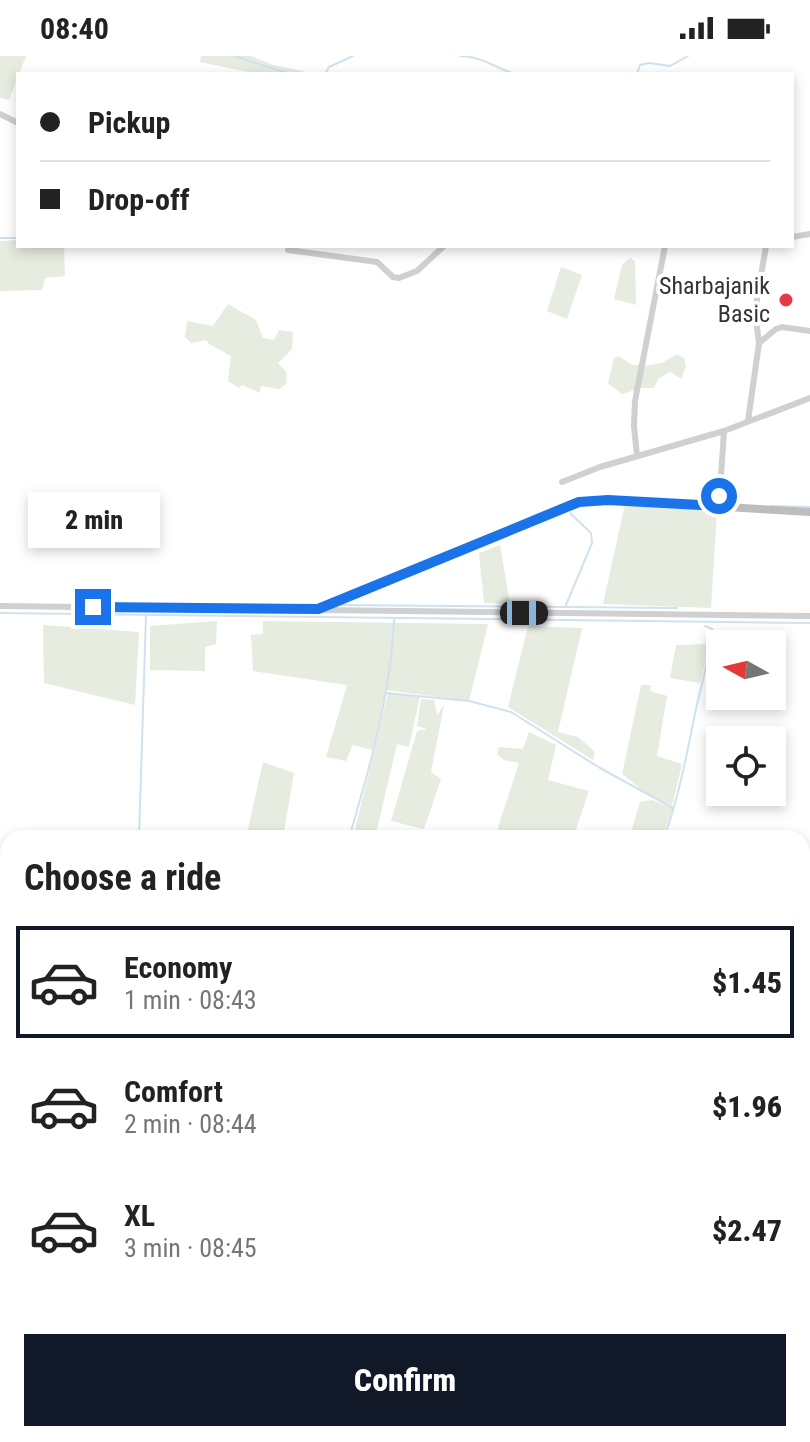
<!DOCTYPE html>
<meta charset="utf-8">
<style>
body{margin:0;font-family:"Roboto Condensed",sans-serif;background:#f6f6f6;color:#222;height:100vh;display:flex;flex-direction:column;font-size:30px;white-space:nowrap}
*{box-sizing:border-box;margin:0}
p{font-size:26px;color:#767676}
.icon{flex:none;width:44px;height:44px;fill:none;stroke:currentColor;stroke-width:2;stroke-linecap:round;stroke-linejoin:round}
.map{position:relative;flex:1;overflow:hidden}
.panel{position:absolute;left:0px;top:774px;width:810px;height:612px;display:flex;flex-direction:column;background:#fff;border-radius:24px 24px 0 0;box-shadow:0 4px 12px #0003}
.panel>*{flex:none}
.hud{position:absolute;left:16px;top:16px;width:778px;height:176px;border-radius:0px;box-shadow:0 4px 12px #0003;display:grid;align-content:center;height:176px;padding:0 24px;background:#fff}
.needle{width:52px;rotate:278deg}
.controls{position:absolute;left:706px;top:574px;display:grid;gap:16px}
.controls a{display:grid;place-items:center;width:80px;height:80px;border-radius:0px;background:#fff;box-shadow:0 4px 12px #0003;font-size:40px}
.end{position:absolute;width:36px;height:36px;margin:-18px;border:10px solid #1a73e8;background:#fff;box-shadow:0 0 0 4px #fff}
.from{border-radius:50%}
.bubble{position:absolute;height:56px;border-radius:0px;background:#fff;box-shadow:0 4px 12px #0003;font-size:26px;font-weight:800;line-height:56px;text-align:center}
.car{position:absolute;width:24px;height:48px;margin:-24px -12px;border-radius:10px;box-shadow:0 0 6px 2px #0007;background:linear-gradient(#222 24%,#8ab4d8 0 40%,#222 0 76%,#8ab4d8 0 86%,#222 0)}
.hud b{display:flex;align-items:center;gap:28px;height:76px;font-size:30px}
.hud b+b{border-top:2px solid #e0e0e0}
.hud i{width:20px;height:20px;background:#222}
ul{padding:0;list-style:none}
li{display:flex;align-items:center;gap:24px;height:112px;margin:0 16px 12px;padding:0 8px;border:4px solid transparent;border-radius:0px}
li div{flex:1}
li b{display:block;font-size:30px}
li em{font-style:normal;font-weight:800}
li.active{border-color:#111827}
li>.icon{width:72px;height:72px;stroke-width:1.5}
h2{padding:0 24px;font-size:36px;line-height:96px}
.action{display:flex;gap:16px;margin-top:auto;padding:16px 24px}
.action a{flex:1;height:92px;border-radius:0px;background:#111827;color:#fff;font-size:32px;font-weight:800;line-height:92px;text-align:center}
.status{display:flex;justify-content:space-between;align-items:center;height:56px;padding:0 40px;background:#fff;direction:ltr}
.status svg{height:22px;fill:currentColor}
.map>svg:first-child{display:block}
</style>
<div class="status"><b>08:40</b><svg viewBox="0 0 49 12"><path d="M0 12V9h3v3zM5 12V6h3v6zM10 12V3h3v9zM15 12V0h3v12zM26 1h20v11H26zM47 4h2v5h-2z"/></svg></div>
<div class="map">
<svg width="810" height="1386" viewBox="0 0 810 1386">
<rect width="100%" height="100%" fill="#fff"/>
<path fill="#e6ecdf" d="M0 0H26L9 44 0 42Z
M201 0H251L273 9 303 15V18H258L200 6Z
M18 184V190H64L65 220 45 222 42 234 0 235V185Z
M630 202 635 205 636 249 614 243 622 209Z
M561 211 582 219 567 263 547 255Z
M228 248 256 264 263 282 274 284 279 274 293 276 292 293 278 307 287 317 286 328 279 333 261 330 260 337 242 329 239 332 228 325 231 300 209 288 206 284 191 287 185 281 187 265 213 270Z
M677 298 684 302 686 310 681 323 670 316 658 323 654 332H640L644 310 662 307Z
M619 300 632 309H640L635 334 622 338 608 327 614 302Z
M625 448 717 455 711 552 603 548Z
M500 489 510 548 484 547 479 497Z
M217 565 216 588 205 591V615L150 614V570Z
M263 565 488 568 469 645 386 634 373 694 353 689 346 705 326 701 347 629 253 615 251 579 263 578Z
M43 569 139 576 135 649 44 627Z
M528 570 582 572 558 676 578 681 595 696 593 704 508 651Z
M710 588 700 627 670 622 676 589Z
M641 629H651L650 635 667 640 657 700 682 708 672 750 643 735 622 718Z
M388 637 420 640 409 691 397 688 375 782H353Z
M421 643 434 644 437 659 444 649 431 716 441 723 424 773 391 765 417 675 427 673 417 670Z
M529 676 556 689 548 724 589 735 573 782 495 781 519 707 504 704 497 698 499 691 523 693Z
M263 706 294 717 283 782H246Z
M652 744 673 752 662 782H629L640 746Z
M0 1169 8 1171V1267L0 1264Z
M266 1378H353L351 1386H264Z
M416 1378H521L522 1386H414Z"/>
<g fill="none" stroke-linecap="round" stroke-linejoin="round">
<path stroke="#cfe2ee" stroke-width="2" d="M234 0 290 18
M460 0C481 0 495 12 515 18
M325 18 329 11 353 0
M637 18 640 9 649 7 670 10 688 0
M0 182H18
M771 450 810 451
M531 461 570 445
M338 549 677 552
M566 549 592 487 591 477 570 457
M257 550 290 551
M297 551 318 549
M0 557 810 567
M386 637 469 645 511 656 600 712 673 752
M139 782 146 559
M349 782C370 711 391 637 394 563
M664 782C679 740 687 697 696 653 702 626 710 601 712 573L705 570
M0 798 8 800
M0 903 8 899
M802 1043 810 1049
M802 1087 810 1067
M802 1106 810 1115
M802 1125 810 1133
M810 1170V1184
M0 1175 8 1176"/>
<path stroke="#d0d0d0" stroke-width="6" d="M0 58 18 67
M792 181 810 178
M288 194 377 206 393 221 399 222 417 215 444 190
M759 287 776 273 782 271 810 275
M748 365 759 287 756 264 757 243 766 190
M637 400 634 370 635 345 665 190
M562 426 600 411 724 375 810 342
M719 450 724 375
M0 550 810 560"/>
<path stroke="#bdbdbd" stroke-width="8" d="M318 553 579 446 608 444 810 456"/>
</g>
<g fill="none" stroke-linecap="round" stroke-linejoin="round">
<path stroke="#1a73e8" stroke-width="10" d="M93 551 318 553 579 446 608 444 719 450V440"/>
</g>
<circle fill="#e63946" stroke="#fff" stroke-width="3" cx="786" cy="244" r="8"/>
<g text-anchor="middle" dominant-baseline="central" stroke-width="8" stroke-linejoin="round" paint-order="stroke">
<g font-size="24" fill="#333" stroke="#fff" text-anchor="end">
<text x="770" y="230">Sharbajanik<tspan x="770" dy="28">Basic</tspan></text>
</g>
</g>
</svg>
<div class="controls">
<a><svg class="needle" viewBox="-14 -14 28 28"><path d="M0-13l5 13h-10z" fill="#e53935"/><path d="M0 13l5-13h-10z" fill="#767676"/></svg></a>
<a><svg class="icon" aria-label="locate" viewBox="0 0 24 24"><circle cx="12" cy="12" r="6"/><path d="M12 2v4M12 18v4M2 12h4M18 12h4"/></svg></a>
</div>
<i class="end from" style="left:719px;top:440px"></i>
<i class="end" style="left:93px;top:551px"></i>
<div class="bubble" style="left:28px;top:436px;width:132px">2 min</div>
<i class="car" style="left:524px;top:557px;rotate:90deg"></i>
<div class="hud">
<b><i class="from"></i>Pickup</b>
<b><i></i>Drop-off</b>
</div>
<section class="panel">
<h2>Choose a ride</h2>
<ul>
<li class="active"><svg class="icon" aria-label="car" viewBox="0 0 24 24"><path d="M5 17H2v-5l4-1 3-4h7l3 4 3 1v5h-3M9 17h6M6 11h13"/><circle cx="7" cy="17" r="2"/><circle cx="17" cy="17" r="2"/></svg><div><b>Economy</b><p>1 min · 08:43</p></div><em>$1.45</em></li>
<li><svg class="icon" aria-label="car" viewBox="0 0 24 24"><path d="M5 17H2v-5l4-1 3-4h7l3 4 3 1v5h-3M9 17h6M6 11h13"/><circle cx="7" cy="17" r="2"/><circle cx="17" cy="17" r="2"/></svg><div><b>Comfort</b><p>2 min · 08:44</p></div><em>$1.96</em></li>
<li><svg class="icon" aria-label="car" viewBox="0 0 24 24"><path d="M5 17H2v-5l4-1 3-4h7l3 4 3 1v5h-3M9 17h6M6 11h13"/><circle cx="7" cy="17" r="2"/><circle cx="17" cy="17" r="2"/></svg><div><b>XL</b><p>3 min · 08:45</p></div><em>$2.47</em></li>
</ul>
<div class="action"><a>Confirm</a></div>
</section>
</div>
